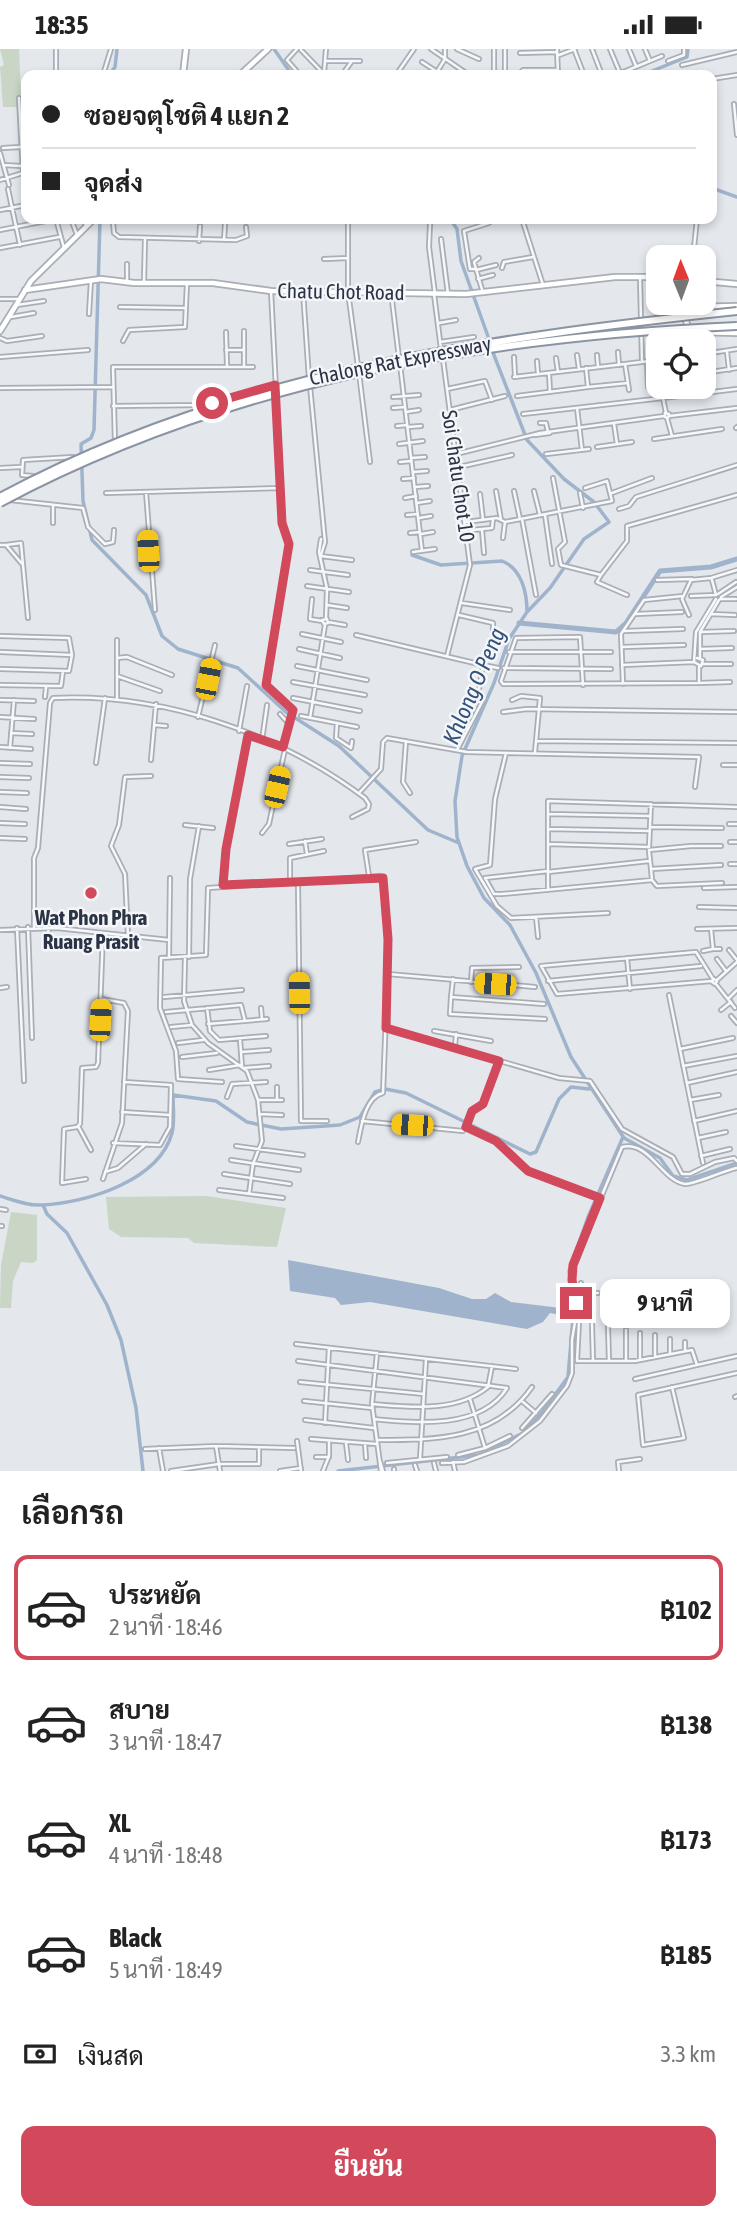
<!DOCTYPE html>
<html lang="th">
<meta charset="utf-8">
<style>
body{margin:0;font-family:"Asap Condensed",Sarabun,sans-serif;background:#f2f2f2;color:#222;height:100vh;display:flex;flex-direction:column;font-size:26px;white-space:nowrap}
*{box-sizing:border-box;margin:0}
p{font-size:23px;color:#767676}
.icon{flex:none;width:38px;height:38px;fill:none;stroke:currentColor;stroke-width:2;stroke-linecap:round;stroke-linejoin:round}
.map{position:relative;height:1422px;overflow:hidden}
.panel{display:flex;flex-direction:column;background:#fff;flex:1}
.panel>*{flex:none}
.hud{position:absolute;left:21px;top:21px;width:696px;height:154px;border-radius:14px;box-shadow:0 4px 10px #0003;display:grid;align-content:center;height:154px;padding:0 21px;background:#fff}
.needle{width:46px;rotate:359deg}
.fabs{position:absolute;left:646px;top:196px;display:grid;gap:14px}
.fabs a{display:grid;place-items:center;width:70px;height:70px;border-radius:14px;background:#fff;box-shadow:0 4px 10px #0003;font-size:35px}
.end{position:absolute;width:32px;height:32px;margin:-16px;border:9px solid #d1495b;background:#fff;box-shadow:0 0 0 4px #fff}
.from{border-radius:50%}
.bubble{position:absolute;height:49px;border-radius:14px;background:#fff;box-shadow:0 4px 10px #0003;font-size:23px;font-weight:700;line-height:49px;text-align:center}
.car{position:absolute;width:21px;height:42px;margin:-21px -10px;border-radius:9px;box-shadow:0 0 5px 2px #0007;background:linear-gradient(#f5c518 24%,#345 0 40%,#f5c518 0 76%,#345 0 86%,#f5c518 0)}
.hud b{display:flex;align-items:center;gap:24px;height:66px;font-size:26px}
.hud b+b{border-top:2px solid #e0e0e0}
.hud i{width:18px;height:18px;background:#222}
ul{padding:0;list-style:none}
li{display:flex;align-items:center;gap:21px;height:105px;margin:0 14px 10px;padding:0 7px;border:4px solid transparent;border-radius:14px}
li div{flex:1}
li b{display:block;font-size:26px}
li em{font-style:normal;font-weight:700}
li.active{border-color:#d1495b}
li>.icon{width:63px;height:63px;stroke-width:1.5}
h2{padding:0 21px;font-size:32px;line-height:84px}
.pay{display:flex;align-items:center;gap:18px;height:77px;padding:0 21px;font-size:26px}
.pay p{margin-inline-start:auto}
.action{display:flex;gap:14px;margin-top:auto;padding:14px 21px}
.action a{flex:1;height:80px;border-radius:14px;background:#d1495b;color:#fff;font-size:28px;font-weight:700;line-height:80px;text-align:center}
.status{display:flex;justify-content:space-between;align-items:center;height:49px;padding:0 35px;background:#fff;direction:ltr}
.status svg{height:19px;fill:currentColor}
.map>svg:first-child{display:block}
</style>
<div class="status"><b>18:35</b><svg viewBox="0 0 49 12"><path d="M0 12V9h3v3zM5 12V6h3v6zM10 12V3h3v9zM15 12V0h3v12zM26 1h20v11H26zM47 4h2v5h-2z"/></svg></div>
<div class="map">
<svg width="737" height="1422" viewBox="0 0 737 1422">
<rect width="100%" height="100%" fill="#e4e7ec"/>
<path fill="#c9d6c5" d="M0 0H19L21 46 17 47V58H3L0 18 4 16Z
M207 1147 286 1159 277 1198 194 1194 188 1189 121 1188 109 1180 106 1148Z
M11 1163 37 1166V1211L33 1214 21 1213 13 1232 11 1259H0L1 1216Z"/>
<path fill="#9fb4cc" d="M288 1211 439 1239 472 1250H486L495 1244 511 1253 561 1259 565 1267 550 1264 543 1273 527 1280 370 1253 341 1256 335 1249 290 1242Z"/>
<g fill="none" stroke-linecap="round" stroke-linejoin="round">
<path stroke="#9fb4cc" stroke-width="3.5" d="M274 0 292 26
M109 26 115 18 117 0
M642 26 687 8 688 0
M712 139 737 148
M100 170 94 381 91 389 81 395 83 452 92 491 146 546 162 587 178 600 238 619 286 663 339 697 428 781 459 794
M450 170 457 180 461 212 490 293
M492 301 527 391 564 430 594 453 609 473 584 490 550 539 527 563 509 590 494 634 462 707 455 752 457 788 467 817 484 849 510 876 536 924 571 1008 624 1089 660 1109 673 1127 687 1131 737 1114
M412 506 441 516 502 512C522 520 527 544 527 563
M0 1147C13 1151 28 1157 42 1156 86 1154 159 1132 172 1084 175 1073 173 1058 173 1046L216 1052 247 1073 281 1080 340 1076 360 1068 375 1043 385 1040 406 1044 530 1105 536 1103 559 1050 571 1038 589 1040
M43 1156 47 1165 67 1184 107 1256 121 1291 136 1359 143 1422
M338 1422 479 1406 523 1384 540 1366 568 1328 574 1257 569 1222 588 1168 623 1088"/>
<path stroke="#9fb4cc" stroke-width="5" d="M519 574 616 583 626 574 660 522 711 518 737 510"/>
<defs>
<path id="street" d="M56 0V26
M297 0 287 11 300 26
M431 0 469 26
M457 0 479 10
M494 0V26
M505 0V26
M557 0 558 26
M574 0 584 26
M592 0 602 26
M610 0 620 24
M629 0 636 17
M645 0 650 12
M301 1 325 26
M520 4 557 3
M559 6 575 0
M327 12H360
M668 12 684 6V0
M422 13 442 26
M682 16 737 3
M324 24 326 0
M103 26 111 0
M280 26 283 24
M342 26 352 12
M396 26 414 0
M435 26 445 10V0
M518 26 523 21H558
M616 26 662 7
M712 30 737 26
M19 49 23 124
M734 55 737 86
M3 99 20 98
M0 104 9 136
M4 116 21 117
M0 131 26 123
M25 136 26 139
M8 140 20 196
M0 161 26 156
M56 170 64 199
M71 170 77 186
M84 170 86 178
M344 170 348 172V243L358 317
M522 170 543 236
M113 173 114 184 119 188 236 191 247 187 246 178
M430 175 429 198 435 245
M0 181 56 170
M441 190 448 245
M224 191 225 175
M199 192 200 177
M0 199 59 188
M693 208 697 170
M479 209 474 213 483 244
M324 210 348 209
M502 219 504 213 533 208
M476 220H470L464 182 489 174
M476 221 496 216
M640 228 642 313
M478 230 493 226
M144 233 145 190
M127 234V215
M271 242 276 340
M303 242 309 330
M391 243 399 309
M434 245 441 300
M0 250H18
M17 256 44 252
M120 258 186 259
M89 265 91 231
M11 268 34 264
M439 274 456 271
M226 283 227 317
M0 289 7 292 42 287
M123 292 129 281 185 278 187 234
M440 293 474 288
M226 301H244
M618 303 619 316
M727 303 729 321
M704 305 737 300
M577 306 579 320
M597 306 598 318
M0 308 88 301
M514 308 515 327
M556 309 558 323
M443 310 470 516 447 607
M537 312 538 325
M647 312 648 338
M400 315 422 502
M244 318V282
M586 319 588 338 628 334
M359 324 370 413
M549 324 550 343
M704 324 737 319
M514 328 625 315
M310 337 325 493 321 506
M0 339 113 338
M447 340 485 332 492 351
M629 341 625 315 658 311
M276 347 282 474 289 495 266 636 293 661 283 698
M517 347 588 338
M393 348 419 346
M663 349 737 340
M113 357 202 356 275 336
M393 359 405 358
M577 359 582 401
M450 361 505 347
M406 363 419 361
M665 364 669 365 668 369 665 368Z
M523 365 663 349 666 364
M669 367 737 359
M667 369 672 387
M540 374H546L548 383
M614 375 617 395
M397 377 407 376
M408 378 421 377
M736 379 737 378
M535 386 550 384
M654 390 722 380
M115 395 113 318H253
M399 395 423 392
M597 398 632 393
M456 405 540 384 664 367
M546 405 589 400
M411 409 425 408
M400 413 411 412
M459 418 512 406
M0 419 21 418
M413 423 427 422
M33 427 22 426 23 411 73 408
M553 429 565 493 558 500 561 516 601 526 627 492V477L737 446
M403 430 414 429
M415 438 428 437
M496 442 501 471
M514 442 520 470
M534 442 540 466
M146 443 155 561
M106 444 280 439
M580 444 583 459
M612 444 652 429
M480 445 483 471
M405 449 416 447
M10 451 83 459 88 478 105 495 113 493 114 481
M417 454 430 452
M619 460 629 457 636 448 737 416
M407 466 418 465
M545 466 552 515
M419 469 431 467
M522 470 536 546
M470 472 472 481 492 479 493 470
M466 473 497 469 505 473 612 452 607 432 585 439
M53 474V456
M482 481 484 504
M410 484 420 483
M421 485 433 483
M503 489 505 473
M321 490 319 503 327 540 326 569
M0 496H6L23 516 28 569
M6 496 21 494 23 516
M413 503 435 500
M321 507 352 511
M310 521 348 526
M601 526 597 533 627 546
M657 531 692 530
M307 537 349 543
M718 545 736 533
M691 547 716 546 712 531
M721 548 737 538
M312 550 310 570 322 572
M720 550H736
M462 554 510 561
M327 556 347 559
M636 565 682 563
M711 565 735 566
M459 566 493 574V588
M689 566 682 550 691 531 711 529 737 521
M327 570 328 574 324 575 322 571Z
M328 573 345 576
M624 582 683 580
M700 583 734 582
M302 585 341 593
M356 586 483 616 479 640
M0 587 69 589 72 606 69 622 0 620
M622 598 684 596
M299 600 340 609
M700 600 732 599
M0 603 72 606
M509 603H611
M117 609 127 608 172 626
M697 609 703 611 701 617 694 613 696 583 716 550
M700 609V583L719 551
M703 615H731
M483 616 498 619
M622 616 694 613
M297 617 367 631
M699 618V634L730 633
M504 619 611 620
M117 627 160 642
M293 633 365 646
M623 635 621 585 644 551 683 547
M0 636 61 637 63 622
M583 636 580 588 516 589 501 632 503 635 699 634
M45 648 46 638
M117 649V591
M293 649 360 662
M0 651 34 652
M512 651 521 647 540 649 535 703
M503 663 527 660 737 663
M280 665 289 675
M301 667 357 678
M0 668 34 670
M198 668 215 596
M310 669 325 576
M337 674 336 689 351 699 352 692
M155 676 166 677
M239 682 247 637
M11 684 32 685
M262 691 267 656
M406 692 403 733 410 744
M537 692 737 694
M0 698 31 700
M10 699 14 651
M457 701 482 653
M506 704 495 750 490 816 475 820 497 857 511 869 608 864
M151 711 156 655
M0 714 30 715
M96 714 105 649
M723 716H737
M0 728 29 729
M0 743 27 744
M359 744 381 720 383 693 387 689 467 703 699 708 695 738
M651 755 649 798 548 795V752L737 758
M0 758 26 760
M548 765 650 767
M0 774 25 775
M729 775H737
M185 776 213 779
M650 778 722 779
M548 780 650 782
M262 784 269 775 285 700
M0 789 25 790
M305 792 307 805
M730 793H737
M289 795 322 790
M649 801 691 797H721
M649 802 651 820
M730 815H737
M548 822 485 829 494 845H502L652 831 651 820 721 816
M548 823 649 812
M369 827 365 801 416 793
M652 831 657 837 722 834
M290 834V809L324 802
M298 834 301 1072H327
M223 836 226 800 249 686
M704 839 737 838
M548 841V795
M699 858 737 859
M536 868 538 888
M28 878 32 989
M34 878V809L38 799 50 654 53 649C162 644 277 683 365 749L369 755 368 760 352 768
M17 879 24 1032
M48 879 50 897
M697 880 737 879
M0 881 57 879 169 891
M128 887 125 825 111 797 119 776 125 728 151 727
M713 900H720
M729 901 737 911
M703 902 713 900 711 880
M169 908 170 829
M185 908 184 952 192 976 208 994 247 1022 258 1051 262 1092 253 1115 249 1145
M189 908 190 830 199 777
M627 909 630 940
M717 910 726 922
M388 925 535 938
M453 930 451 948 544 955
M714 930 717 932 715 935 712 933Z
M717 931 737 913
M548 932 701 917
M712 932 557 945 541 917 696 903 713 930
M471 933 472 919 519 918
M716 935 735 959
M0 939 7 938
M669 946 703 1114
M164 948 242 941
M451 948 450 965 545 970
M729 949 737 941
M102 950 124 954 128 962 122 1074 103 1130
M207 959 210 982 219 991 266 987
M261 959 262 970
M721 961 731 953
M166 963 241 956 245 972
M731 967 737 974
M208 975 267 970
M171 978 192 976
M386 979 559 1029 590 1032 622 1080 673 1108 682 1125H690L715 1113 734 1109 737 1112
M434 982 491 992
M240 990 242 1018
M178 994 203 991
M455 998 456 985
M680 1000 733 989
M241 1003 269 1001
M182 1008 217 1004
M683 1017 737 1007
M244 1019 269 1017
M209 1021 240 1016
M222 1033 178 1030 176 1002 160 959 161 909 206 906 208 839 380 827 384 832 388 912 383 1044C365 1048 361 1078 358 1093
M687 1034 737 1023
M227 1048 232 1035 266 1033
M258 1051H282
M277 1051V1038
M690 1051 719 1046
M122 1063 170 1066
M259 1065 282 1066
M362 1072 463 1082 472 1062 483 1055 499 1012
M694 1072 737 1062
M78 1077 91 1101
M466 1078 496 1092 528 1122 600 1149
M698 1089 726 1083
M113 1094 160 1096 170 1078 171 1036 124 1033
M236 1097 303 1106
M701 1107 730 1100
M231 1111 299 1121
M105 1123 118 1119 146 1095
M224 1125 290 1135
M86 1130 62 1134 64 1080 77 1078 80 1075 82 1019 96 1018 98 1014 103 884
M219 1141 283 1149
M0 1160 6 1161
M0 1177H2
M581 1234 577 1312H635L692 1301 697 1316
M581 1244H598
M582 1259H593
M592 1274 593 1312
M608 1277 609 1312
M626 1281V1312
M640 1284V1311
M655 1286V1308
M670 1290V1304
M685 1293V1302
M296 1295 516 1320
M377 1304 372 1355 381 1422
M298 1312 507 1339C481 1381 415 1374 374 1370
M635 1330 737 1307
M300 1333 424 1345
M672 1338 684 1389 643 1396 638 1346 737 1324
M735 1348 737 1347
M470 1350 485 1399
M304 1352 372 1359
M523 1353 536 1364
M372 1355C410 1358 456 1364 488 1338L492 1317
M305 1371 374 1379
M325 1374 329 1299
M522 1379 552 1345
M311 1390 377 1395
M377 1391C436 1391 495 1391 532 1338
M297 1392 301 1422
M346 1394 348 1411
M365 1395 366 1409
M216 1397 220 1422
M159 1399 163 1422
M145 1400 216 1397 294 1399
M458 1406 485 1399 510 1387
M316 1408H329
M420 1410 426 1310
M380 1412 383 1422
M453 1413 455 1422
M387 1414 447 1408
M434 1414 436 1422
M442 1414 464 1413 508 1397 540 1372 567 1337 572 1324V1291L577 1261 572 1231 573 1216 622 1098C649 1091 662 1132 685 1135 693 1136 725 1121 737 1119
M415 1416 417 1422
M394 1420V1422
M171 1422 219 1415H259V1399
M280 1422 301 1419
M323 1422 329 1407V1392
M619 1422 618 1413 640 1410"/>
<path id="secondary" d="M183 26 186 0
M240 26 268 0
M704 232 737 235
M25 241 101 230 134 234H213L271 242 466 245 615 228H658
M737 257 691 258 685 269 689 281 695 283 737 284
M0 282 31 232 94 170"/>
</defs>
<use href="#street" stroke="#a9aeb7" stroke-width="6"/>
<use href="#secondary" stroke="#a9aeb7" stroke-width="8"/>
<use href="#street" stroke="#f7f8fa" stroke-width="2.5"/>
<use href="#secondary" stroke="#fff" stroke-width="4.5"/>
<defs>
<path id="highway-bridge" d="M0 448C228 325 483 289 737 262
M0 454C227 333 481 288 737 277"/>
</defs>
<use href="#highway-bridge" stroke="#8b94a3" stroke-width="10" stroke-linecap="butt"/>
<use href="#highway-bridge" stroke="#fff" stroke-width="6"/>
</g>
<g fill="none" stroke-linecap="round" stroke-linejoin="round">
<path stroke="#d1495b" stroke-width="9" d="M212 354 275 336 282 474 289 495 266 636 293 661 283 698 248 686 226 800 223 836 383 829 388 890 386 979 499 1012 483 1055 472 1062 466 1078 496 1092 528 1122 600 1149 573 1216 572 1231 576 1254"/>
</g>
<circle fill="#d1495b" stroke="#f4f6f9" stroke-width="2.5" cx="91" cy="844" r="7"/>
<g text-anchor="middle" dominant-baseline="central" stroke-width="5" stroke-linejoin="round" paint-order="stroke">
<g font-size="21" fill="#2b3445" stroke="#f4f6f9">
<text transform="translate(341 242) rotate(1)">Chatu Chot Road</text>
<text transform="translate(400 311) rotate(-11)">Chalong Rat Expressway</text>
<text transform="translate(459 427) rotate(82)">Soi Chatu Chot 10</text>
</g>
<g font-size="21" font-weight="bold" fill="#2b3445" stroke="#f4f6f9">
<text x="91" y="868">Wat Phon Phra<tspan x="91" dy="24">Ruang Prasit</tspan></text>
</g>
<g font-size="23" font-style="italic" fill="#34527a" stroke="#f4f6f9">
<text transform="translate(474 637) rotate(-67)">Khlong O Peng</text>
</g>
</g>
</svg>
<div class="fabs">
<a><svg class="needle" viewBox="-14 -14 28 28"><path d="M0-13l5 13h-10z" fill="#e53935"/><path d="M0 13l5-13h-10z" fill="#767676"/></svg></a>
<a><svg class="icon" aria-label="locate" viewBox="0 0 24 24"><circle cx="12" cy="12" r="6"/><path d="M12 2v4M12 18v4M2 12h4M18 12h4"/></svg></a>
</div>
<i class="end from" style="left:212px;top:354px"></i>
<i class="end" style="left:576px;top:1254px"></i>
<div class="bubble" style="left:600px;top:1230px;width:130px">9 นาที</div>
<i class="car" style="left:148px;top:502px;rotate:357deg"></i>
<i class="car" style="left:208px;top:630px;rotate:11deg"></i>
<i class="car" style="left:277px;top:738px;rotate:13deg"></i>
<i class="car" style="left:495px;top:935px;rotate:274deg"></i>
<i class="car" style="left:299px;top:944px;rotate:359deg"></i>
<i class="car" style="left:100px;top:971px;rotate:3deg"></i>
<i class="car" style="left:412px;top:1076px;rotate:273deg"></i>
<div class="hud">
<b><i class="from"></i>ซอยจตุโชติ 4 แยก 2</b>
<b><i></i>จุดส่ง</b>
</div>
</div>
<section class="panel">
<h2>เลือกรถ</h2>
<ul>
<li class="active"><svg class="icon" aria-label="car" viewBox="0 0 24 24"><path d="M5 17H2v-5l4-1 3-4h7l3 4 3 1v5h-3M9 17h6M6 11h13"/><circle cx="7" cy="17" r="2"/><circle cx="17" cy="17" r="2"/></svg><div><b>ประหยัด</b><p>2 นาที · 18:46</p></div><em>฿102</em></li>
<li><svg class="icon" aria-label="car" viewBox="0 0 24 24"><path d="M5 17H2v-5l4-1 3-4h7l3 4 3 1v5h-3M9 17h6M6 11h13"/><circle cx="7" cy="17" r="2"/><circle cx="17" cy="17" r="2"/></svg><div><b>สบาย</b><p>3 นาที · 18:47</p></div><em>฿138</em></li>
<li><svg class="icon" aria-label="car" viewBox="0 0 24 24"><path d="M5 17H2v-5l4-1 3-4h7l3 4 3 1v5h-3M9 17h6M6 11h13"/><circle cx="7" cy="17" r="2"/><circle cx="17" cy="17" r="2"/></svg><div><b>XL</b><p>4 นาที · 18:48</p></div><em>฿173</em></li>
<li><svg class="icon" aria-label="car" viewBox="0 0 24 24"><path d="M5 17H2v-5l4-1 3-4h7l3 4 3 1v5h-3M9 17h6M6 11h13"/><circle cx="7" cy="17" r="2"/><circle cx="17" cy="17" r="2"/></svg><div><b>Black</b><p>5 นาที · 18:49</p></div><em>฿185</em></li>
</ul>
<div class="pay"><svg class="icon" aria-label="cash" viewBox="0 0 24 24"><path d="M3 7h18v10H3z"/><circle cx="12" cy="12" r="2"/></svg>เงินสด<p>3.3 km</p></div>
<div class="action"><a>ยืนยัน</a></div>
</section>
